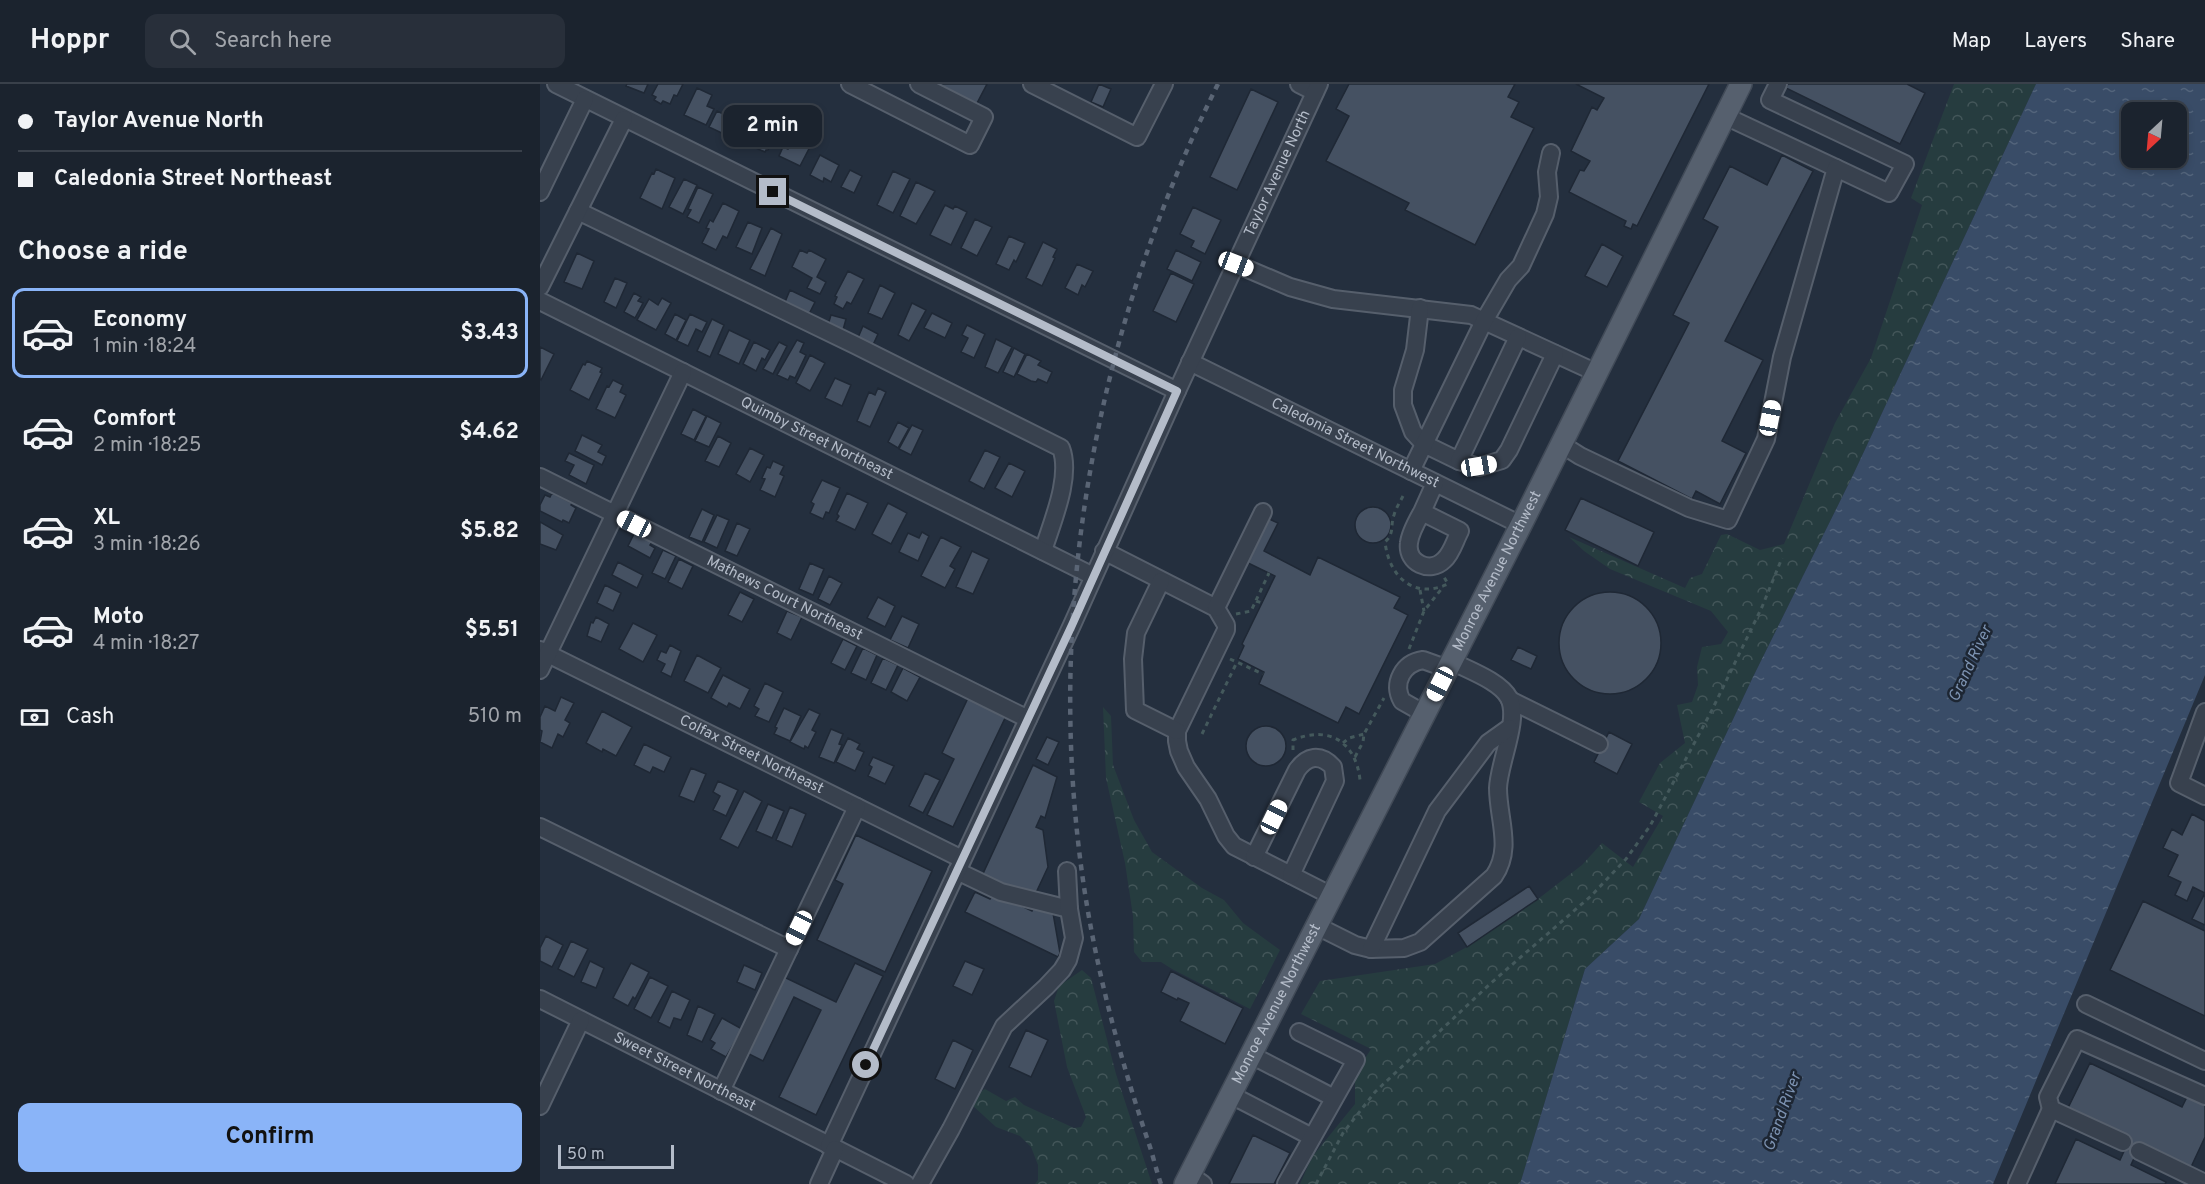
<!DOCTYPE html>
<meta charset="utf-8">
<style>
body{margin:0;font-family:Overpass,sans-serif;background:#282f3a;color:#f1f3f6;height:100vh;display:flex;flex-direction:column;font-size:22px;white-space:nowrap}
*{box-sizing:border-box;margin:0}
p{font-size:20px;color:#a0a4aa}
.icon{flex:none;width:33px;height:33px;fill:none;stroke:currentColor;stroke-width:2;stroke-linecap:round;stroke-linejoin:round}
.map{position:relative;flex:1;overflow:hidden}
.drawer{display:flex;flex-direction:column;background:#1b232e;width:540px}
.drawer>*{flex:none}
.guide{display:grid;align-content:center;height:132px;padding:0 18px;background:#1b232e}
.needle{width:39px;rotate:206deg}
.controls{position:absolute;left:1581px;top:18px;display:grid;gap:12px}
.controls a{display:grid;place-items:center;width:66px;height:66px;border-radius:12px;background:#1b232e;box-shadow:0 3px 9px #0003,0 0 0 2px #39404a;font-size:30px}
.scale{position:absolute;left:18px;bottom:15px;width:116px;box-sizing:border-box;padding-left:6px;border:3px solid #b4bcc9;border-top:0;font-size:16px;line-height:21px;white-space:nowrap;color:#b4bcc9;-webkit-text-stroke:4px #1d2633;paint-order:stroke}
.end{position:absolute;width:27px;height:27px;margin:-14px;border:8px solid #b4bcc9;background:#111;box-shadow:0 0 0 3px #111}
.from{border-radius:50%}
.bubble{position:absolute;height:42px;border-radius:12px;background:#1b232e;box-shadow:0 3px 9px #0003,0 0 0 2px #39404a;font-size:20px;font-weight:700;line-height:42px;text-align:center}
.car{position:absolute;width:18px;height:36px;margin:-18px -9px;border-radius:8px;box-shadow:0 0 4px 2px #0007;background:linear-gradient(#fff 24%,#345 0 40%,#fff 0 76%,#345 0 86%,#fff 0)}
.guide b{display:flex;align-items:center;gap:21px;height:57px;font-size:22px}
.guide b+b{border-top:2px solid #39404a}
.guide i{width:15px;height:15px;background:#f1f3f6}
ul{padding:0;list-style:none}
li{display:flex;align-items:center;gap:18px;height:90px;margin:0 12px 9px;padding:0 6px;border:3px solid transparent;border-radius:12px}
li div{flex:1}
li b{display:block;font-size:22px}
li em{font-style:normal;font-weight:700}
li.on{border-color:#8ab4f8}
li>.icon{width:54px;height:54px;stroke-width:1.5}
h2{padding:0 18px;font-size:27px;line-height:72px}
.pay{display:flex;align-items:center;gap:15px;height:66px;padding:0 18px;font-size:22px}
.pay p{margin-inline-start:auto}
.action{display:flex;gap:12px;margin-top:auto;padding:12px 18px}
.action a{flex:1;height:69px;border-radius:12px;background:#8ab4f8;color:#111;font-size:24px;font-weight:700;line-height:69px;text-align:center}
header{display:flex;align-items:center;gap:36px;box-sizing:border-box;height:84px;padding:0 30px;background:#1b232e;border-bottom:2px solid #39404a}
header strong{font-size:28px}
nav{display:flex;gap:33px;margin-inline-start:auto;font-size:21px}
.search{width:420px;height:54px;background:#282f3a;display:flex;align-items:center;gap:15px;box-sizing:border-box;padding:0 21px;border-radius:12px;color:#a0a4aa;font-size:22px}
main{display:flex;flex:1;min-height:0}
.map>svg:first-child{display:block}
</style>
<header>
<strong>Hoppr</strong>
<div class="search"><svg class="icon" aria-label="search" viewBox="0 0 24 24"><circle cx="10" cy="10" r="6"/><path d="M15 15l6 6"/></svg>Search here</div>
<nav><a>Map</a><a>Layers</a><a>Share</a></nav>
</header>
<main>
<section class="drawer">
<div class="guide">
<b><i class="from"></i>Taylor Avenue North</b>
<b><i></i>Caledonia Street Northeast</b>
</div>
<h2>Choose a ride</h2>
<ul>
<li class="on"><svg class="icon" aria-label="car" viewBox="0 0 24 24"><path d="M5 17H2v-5l4-1 3-4h7l3 4 3 1v5h-3M9 17h6M6 11h13"/><circle cx="7" cy="17" r="2"/><circle cx="17" cy="17" r="2"/></svg><div><b>Economy</b><p>1 min · 18:24</p></div><em>$3.43</em></li>
<li><svg class="icon" aria-label="car" viewBox="0 0 24 24"><path d="M5 17H2v-5l4-1 3-4h7l3 4 3 1v5h-3M9 17h6M6 11h13"/><circle cx="7" cy="17" r="2"/><circle cx="17" cy="17" r="2"/></svg><div><b>Comfort</b><p>2 min · 18:25</p></div><em>$4.62</em></li>
<li><svg class="icon" aria-label="car" viewBox="0 0 24 24"><path d="M5 17H2v-5l4-1 3-4h7l3 4 3 1v5h-3M9 17h6M6 11h13"/><circle cx="7" cy="17" r="2"/><circle cx="17" cy="17" r="2"/></svg><div><b>XL</b><p>3 min · 18:26</p></div><em>$5.82</em></li>
<li><svg class="icon" aria-label="car" viewBox="0 0 24 24"><path d="M5 17H2v-5l4-1 3-4h7l3 4 3 1v5h-3M9 17h6M6 11h13"/><circle cx="7" cy="17" r="2"/><circle cx="17" cy="17" r="2"/></svg><div><b>Moto</b><p>4 min · 18:27</p></div><em>$5.51</em></li>
</ul>
<div class="pay"><svg class="icon" aria-label="cash" viewBox="0 0 24 24"><path d="M3 7h18v10H3z"/><circle cx="12" cy="12" r="2"/></svg>Cash<p>510 m</p></div>
<div class="action"><a>Confirm</a></div>
</section>
<div class="map">
<svg width="1665" height="1100" viewBox="0 0 1665 1100">
<defs>
<pattern id="forest-crowns" width="20" height="18" patternUnits="userSpaceOnUse" patternTransform="scale(1.5)"><rect width="20" height="18" fill="#263c3f"/><path d="M2 6a3 3 0 1 1 6 0M12 15a3 3 0 1 1 6 0" fill="none" stroke="#435659"/></pattern>
<pattern id="water-ripples" width="26" height="14" patternUnits="userSpaceOnUse" patternTransform="scale(1.5)"><rect width="26" height="14" fill="#394c67"/><path d="M2 4q2-2 4 0t4 0M15 11q2-2 4 0t4 0" fill="none" stroke="#53647b"/></pattern>
</defs>
<rect width="100%" height="100%" fill="#242f3e"/>
<path fill="url(#forest-crowns)" d="M1414 0H1496L1313 391 1212 595 1099 835 1045 885 980 1100H760L772 1073 815 1020V990L831 965 761 930 780 897 895 880 927 863 998 815 1042 781 1062 759 1093 783 1123 732 1099 718 1120 679 1145 659 1137 621 1152 618 1158 601 1157 583 1162 563 1181 560 1188 548 1171 527 1070 485 1044 467 1029 453 1145 504 1150 494 1162 490 1181 451 1187 450 1220 466 1244 460 1295 339 1331 274 1382 121 1371 114Z
M563 623 571 632 573 681 594 736 612 768 662 804 684 816 703 839 740 866 710 925 632 885 621 878H602L594 868 593 832 585 779 566 694Z
M542 886 551 894 576 990 612 1100H495L498 1096V1081L491 1063 480 1052 456 1043 432 1021 435 1011 445 1005 466 1017 475 1013 484 1021 534 1044 541 1043 546 1033 527 983 514 917 519 902Z"/>
<path fill="url(#water-ripples)" fill-rule="evenodd" d="M1496 0H1665V591L1453 1100H980L1045 885 1099 835 1212 595 1313 391ZM1592 28H1636V74H1592Z"/>
<path fill="#455162" stroke="#1f2835" stroke-width="1.5" d="M87 0H108L104 9 86 2Z
M118 0H143L137 12 134 11 130 20 123 17 121 20 114 16 116 13 112 11Z
M394 0H447L436 21Z
M559 0 571 5 563 23 551 18Z
M809 0H975L968 13 979 18 971 33 994 44 935 161 865 126 869 119 786 77 809 32 796 25Z
M1036 0H1169L1097 142 1093 140 1091 145 1084 142 1086 137 1029 108 1040 86 1044 87 1050 77 1031 67 1052 23 1057 26 1064 14Z
M1248 0H1367L1385 9 1360 60 1246 4Z
M157 4 172 11 167 22 174 25 166 41 144 31Z
M711 5 738 18 697 106 670 93Z
M177 27 196 36 188 52 169 43Z
M223 41 237 48 228 66H226L225 68 209 61 218 43 221 45Z
M256 49 273 57 260 82 239 72 243 63 248 65Z
M280 71 299 81 291 98 284 94 283 98 270 91Z
M1242 71 1273 87 1185 257 1223 276 1182 357 1206 369 1180 420 1156 407 1152 415 1078 377 1149 239 1133 231 1178 143 1163 135 1190 82 1227 101Z
M116 85 135 94 122 125 100 114 112 89 114 90Z
M310 86 322 92 314 109 301 103Z
M353 87 370 95 353 129 337 121Z
M144 95 157 101 143 130 129 123Z
M376 98 395 107 376 140 360 132Z
M158 103 173 110 159 139 147 133 151 126 148 125Z
M183 119 199 127 187 154 183 152 176 166 162 159 169 145 166 144 170 136 173 138Z
M405 121 413 125 415 122 427 128 411 161 390 151Z
M653 123 681 136 665 170 651 163 654 157 640 150Z
M435 135 452 143 437 172 421 164Z
M208 138 222 144 212 170 196 163Z
M231 144 242 150 225 192 210 185Z
M469 152 485 159 476 178 474 176 469 186 456 180Z
M503 158 517 165 513 173 515 174 502 202 486 194Z
M1062 160 1083 172 1067 203 1045 192Z
M260 166 267 169 269 166 286 175 277 193 286 198 280 210 267 204 272 194 252 183Z
M636 166 661 178 652 197 627 185Z
M37 169 54 177 42 205 24 198Z
M537 180 553 187 545 203 542 201 538 211 525 204Z
M308 187 324 195 311 220 307 218 303 225 294 220 297 213 295 212Z
M631 189 654 200 636 238 613 227Z
M75 194 87 199 76 224 64 218Z
M340 201 355 209 342 235 328 229Z
M250 206 275 218 269 230 245 218Z
M94 209 101 213 98 217 103 219 95 234 84 228Z
M122 214 131 219 116 246 97 236 109 215 118 221Z
M372 219 386 226 369 257 358 251Z
M392 229 412 239 405 254 384 244Z
M135 230 146 236 136 256 125 250Z
M150 230 167 238 162 248 156 245 148 262 137 257Z
M291 231 306 235 303 246 288 241Z
M172 235 184 241 170 273 157 267Z
M427 241 445 250 434 274 421 268 428 254 422 251Z
M323 242 338 250 332 263 317 256Z
M189 246 210 256 199 280 178 270Z
M456 255 472 263 458 289 445 283Z
M257 256 264 259 260 268 266 271 255 294 250 292 248 296 237 291Z
M214 258 230 266 225 276 222 274 216 287 203 280Z
M239 258 247 262 233 290 223 285Z
M0 263 14 270 1 296 0 295Z
M474 264 485 270 474 293 463 288Z
M487 270 501 277 498 281 512 288 507 299 498 295 496 298 491 297 477 290Z
M270 271 285 279 270 307 256 299Z
M47 277 62 284 60 288 62 289 49 316 30 306 43 280 45 281Z
M295 294 311 301 302 322 285 314Z
M73 296 83 301 80 308 86 311 75 334 56 325 67 302 69 303Z
M338 304 346 308 330 343 317 337 329 308 335 311Z
M153 325 166 332 154 356 141 350Z
M167 332 181 339 169 363 155 357Z
M358 338 369 344 358 364 348 358Z
M372 341 383 346 371 371 359 365Z
M42 351 62 361 58 368 66 372 62 381 35 367Z
M178 352 191 359 179 383 165 377Z
M210 364 224 371 210 398 196 390Z
M445 366 460 373 444 405 429 397Z
M29 369 54 381 46 400 29 391 34 381 25 377Z
M233 377 244 382 240 390 244 392 235 413 220 406 225 395 222 394 227 383 230 384Z
M469 379 485 387 472 413 455 404Z
M282 396 300 404 289 429 286 428 283 435 270 429 274 420 271 418Z
M12 409 32 419 31 421 36 424 29 439 23 436 22 438 0 427V421L5 411 10 413Z
M307 409 328 419 315 446 296 437 299 432 297 430Z
M1041 414 1114 448 1098 482 1025 446Z
M348 419 367 429 351 460 332 450Z
M815 441a18 18 0 1 1 36 0a18 18 0 1 1-36 0Z
M162 425 174 431 162 458 149 453Z
M177 431 189 436 177 464 164 458Z
M725 433 738 439 724 467 770 491 778 473 860 513 854 524 868 531 819 630 806 623 798 639 719 600 724 588 698 575 704 562 702 560 735 492 704 477Z
M0 438 23 451 16 466 0 460Z
M197 439 210 445 197 472 185 467Z
M95 448 113 457 110 461 115 464 110 474 88 462Z
M382 448 389 452 378 477 359 468 368 449 379 454Z
M401 453 421 463 410 482 415 485 405 504 381 492Z
M123 466 136 472 125 495 112 489Z
M432 467 449 475 433 510 416 503Z
M139 475 153 482 142 505 128 498Z
M78 478 103 491 97 504 72 491Z
M270 479 284 485 273 511 259 505Z
M289 492 302 499 290 521 278 515Z
M65 501 81 509 73 527 57 519Z
M200 508 214 515 202 538 188 531Z
M1019 559a51 51 0 1 1 102 0a51 51 0 1 1-102 0Z
M338 513 355 522 345 543 327 534Z
M247 527 262 533 251 556 237 549Z
M362 532 379 540 368 564 350 556Z
M56 533 69 540 61 558 47 552 51 538 53 539Z
M93 539 117 551 103 578 79 565Z
M303 555 317 562 305 586 291 579Z
M130 561 141 567 131 593 121 588 125 580 117 576 121 567 126 569Z
M978 563 997 572 991 585 971 576Z
M323 564 337 571 326 596 311 589Z
M157 571 181 584 168 609 144 597Z
M343 574 358 581 346 606 331 599Z
M363 584 380 593 367 617 351 608Z
M183 591 210 605 200 625 189 619 187 623 171 614Z
M225 599 243 608 229 638 215 632 219 625 214 622Z
M429 612 467 630 413 743 387 731 414 675 402 669Z
M21 613 34 619 25 636 30 639 23 653 18 650 12 664 0 658 2 647 0 646V633L5 622 15 627Z
M244 624 261 632 250 657 234 650 237 644 235 643Z
M269 625 280 630 272 646 276 648 268 664 265 662 264 665 250 658Z
M62 627 92 643 76 672 63 665 62 668 46 659Z
M706 662a20 20 0 1 1 40 0a20 20 0 1 1-40 0Z
M291 645 303 650 299 660 302 661 294 679 279 673Z
M1069 648 1092 660 1077 690 1054 678Z
M507 653 519 658 508 681 496 675Z
M308 654 320 660 317 665 324 668 315 687 296 678Z
M104 660 131 673 124 688 113 683 110 689 94 681Z
M333 673 354 682 345 700 328 692 332 683 329 681Z
M493 681 517 693 505 734 501 732 496 743 503 746 508 783 494 813 467 801 466 806 441 794Z
M151 684 166 690 154 718 139 712Z
M385 689 400 696 383 729 369 722Z
M178 697 198 706 186 732 173 726 180 712 173 708Z
M204 707 222 717 198 764 180 755Z
M228 720 244 727 232 754 216 747Z
M250 723 266 730 252 763 236 756Z
M1652 730 1665 737V841L1652 835 1665 809 1653 803 1647 817 1635 811 1641 798 1628 792 1638 771 1623 764 1632 745 1642 751Z
M316 751 392 787 345 888 277 856 303 800 295 796Z
M989 802 998 815 927 863 918 849Z
M435 808 450 815 454 809 492 827 495 821 513 829 520 869 518 873 425 828Z
M1603 817 1665 847V932L1570 886Z
M6 852 23 861 12 883 0 877V864Z
M31 857 48 865 34 893 18 885Z
M50 877 64 884 56 904 41 898Z
M425 877 444 885 432 911 413 902Z
M91 879 109 888 95 915 93 913 88 922 73 914Z
M315 879 343 892 276 1031 239 1013 281 926 254 913 223 977 207 969 244 893 296 918Z
M204 881 222 889 215 906 197 898Z
M631 887 703 924 685 960 640 937 649 919 638 914 637 916 621 908Z
M110 893 128 902 111 934 94 925Z
M132 907 150 916 141 936 134 934 130 944 118 938Z
M158 922 175 930 162 958 147 951Z
M182 934 202 945 186 973 171 965 175 959 170 956Z
M486 946 508 956 491 993 469 983Z
M413 956 433 966 415 1005 395 995Z
M1550 979 1642 1023 1650 1007 1665 1014V1053L1651 1083 1601 1059 1591 1081 1626 1098 1625 1100H1515L1536 1055 1580 1076 1590 1054 1528 1024Z
M713 1051 750 1069 734 1100H689Z"/>
<g fill="none" stroke-linecap="round" stroke-linejoin="round">
<defs>
<g id="minor">
<path d="M16 0 637 307"/>
<path d="M310 0 430 61 444 33 379 0"/>
<path d="M492 0 597 53 624 0"/>
<path d="M759 0 775 8"/>
<path d="M1185 32 1296 84"/>
<path d="M0 108 45 15"/>
<path d="M38 127 315 261 521 364C532 393 512 438 503 467"/>
<path d="M696 180 750 203 793 215 931 231 1057 289"/>
<path d="M0 203 84 35"/>
<path id="s1" d="M0 217 553 492"/>
<path d="M880 224 875 266 863 306V321L873 348 884 360 919 377 939 383 962 376 969 366 1015 270"/>
<path id="s2" d="M650 278 981 441"/>
<path d="M1021 360 1040 372 1149 424 1188 436 1226 355 1242 273 1296 84 1349 109 1365 80 1230 16 1238 0"/>
<path d="M919 377 978 253"/>
<path d="M871 387 944 237 968 196 981 182 1005 130 1009 113 1007 88 1011 69"/>
<path id="s3" d="M0 393 488 635"/>
<path d="M882 428C877 437 870 449 869 459 866 479 890 490 904 476 912 469 915 456 920 447L882 428 895 399"/>
<path d="M564 467 676 524 686 541V546L637 647V657L639 667 646 683 668 715 686 752 694 762 792 812"/>
<path d="M621 497 596 549 593 575 595 626 637 647"/>
<path d="M676 524 723 428"/>
<path id="s4" d="M0 566 422 775"/>
<path d="M0 586 143 288"/>
<path d="M970 616 1059 660"/>
<path d="M1665 628 1639 699 1665 712"/>
<path d="M885 630 862 617C852 599 863 579 883 576L908 585"/>
<path d="M0 743 249 865"/>
<path d="M714 773 757 686C767 672 780 669 793 683L795 697 751 791"/>
<path d="M417 787 461 808 529 825"/>
<path d="M777 842 815 861 831 865 864 864 880 858 954 792C973 764 958 735 958 704 959 678 980 636 969 614 960 597 928 586 911 577"/>
<path d="M831 865 897 727 948 659 969 644"/>
<path id="s5" d="M0 915 366 1100"/>
<path d="M1546 920 1665 977"/>
<path d="M711 971 794 1014"/>
<path d="M181 1007 317 723"/>
<path d="M691 1011 772 1053"/>
<path d="M0 1022 41 936"/>
<path d="M1511 1025 1508 1013 1537 955 1665 1012"/>
<path id="s6" d="M289 1062 532 541 637 307 779 0"/>
<path d="M1599 1067 1665 1099"/>
<path d="M650 1091 663 1100"/>
<path d="M279 1100 295 1065"/>
<path d="M380 1100 411 1045 464 942 506 903 522 886 528 876 534 854 529 825 527 787"/>
<path d="M746 1100 816 976 759 948"/>
<path d="M1477 1100 1511 1025 1583 1058"/>
</g>
<g id="major">
<path id="s7" d="M645 1100 981 441 1201 0"/>
</g>
</defs>
<use href="#minor" stroke="#565f6c" stroke-width="20"/>
<use href="#major" stroke="#414a57" stroke-width="24"/>
<path stroke="#44595c" stroke-width="3" stroke-dasharray="4.5 4.5" stroke-linecap="butt" d="M863 412C860 418 856 424 854 431 850 441 855 449 845 458 849 492 873 516 908 500L904 493
M880 506 884 527
M716 517 722 519
M696 530 711 527 729 489
M869 565 884 527 903 503
M690 575 723 590
M662 650 697 578
M803 659 809 654 824 650
M753 666V656C789 641 816 658 820 696
M815 673 823 658 824 650 844 614
M776 1100 803 1049 835 1008 951 899 1051 812 1086 775 1110 742 1172 626 1222 523 1242 474"/>
<use href="#minor" stroke="#38414e" stroke-width="16"/>
<use href="#major" stroke="#56606e" stroke-width="21"/>
<path stroke="#5a6575" stroke-width="4.5" stroke-dasharray="6 6" stroke-linecap="butt" d="M621 1100C616 1086 613 1071 608 1057 580 974 557 889 544 803 503 529 555 246 678 0"/>
</g>
<g fill="none" stroke-linecap="round" stroke-linejoin="round">
<path stroke="#b4bcc9" stroke-width="8" d="M233 108 637 307 532 541 326 981"/>
</g>
<g text-anchor="middle" dominant-baseline="central" stroke-width="5" stroke-linejoin="round" paint-order="stroke">
<g font-size="15" fill="#b4bcc9" stroke="#1d2633">
<text stroke="none"><textPath href="#s6" startOffset="1071">Taylor Avenue North</textPath></text>
<text stroke="none"><textPath href="#s1" startOffset="309">Quimby Street Northeast</textPath></text>
<text stroke="none"><textPath href="#s2" startOffset="184">Caledonia Street Northwest</textPath></text>
<text stroke="none"><textPath href="#s7" startOffset="688">Monroe Avenue Northwest</textPath></text>
<text stroke="none"><textPath href="#s3" startOffset="273">Mathews Court Northeast</textPath></text>
<text stroke="none"><textPath href="#s4" startOffset="236">Colfax Street Northeast</textPath></text>
<text stroke="none"><textPath href="#s7" startOffset="202">Monroe Avenue Northwest</textPath></text>
<text stroke="none"><textPath href="#s5" startOffset="162">Sweet Street Northeast</textPath></text>
</g>
<g font-size="16" font-style="italic" fill="#7c92b1" stroke="#1d2633">
<text transform="translate(1431 580) rotate(-65)">Grand River</text>
<text transform="translate(1243 1028) rotate(-70)">Grand River</text>
</g>
</g>
</svg>
<div class="controls">
<a><svg class="needle" viewBox="-14 -14 28 28"><path d="M0-13l5 13h-10z" fill="#e53935"/><path d="M0 13l5-13h-10z" fill="#a0a4aa"/></svg></a>
</div>
<div class="scale">50 m</div>
<i class="end from" style="left:326px;top:981px"></i>
<i class="end" style="left:233px;top:108px"></i>
<div class="bubble" style="left:183px;top:21px;width:99px">2 min</div>
<i class="car" style="left:696px;top:180px;rotate:111deg"></i>
<i class="car" style="left:1230px;top:334px;rotate:11deg"></i>
<i class="car" style="left:939px;top:382px;rotate:81deg"></i>
<i class="car" style="left:94px;top:440px;rotate:297deg"></i>
<i class="car" style="left:900px;top:600px;rotate:207deg"></i>
<i class="car" style="left:734px;top:733px;rotate:26deg"></i>
<i class="car" style="left:259px;top:844px;rotate:206deg"></i>
</div>
</main>
